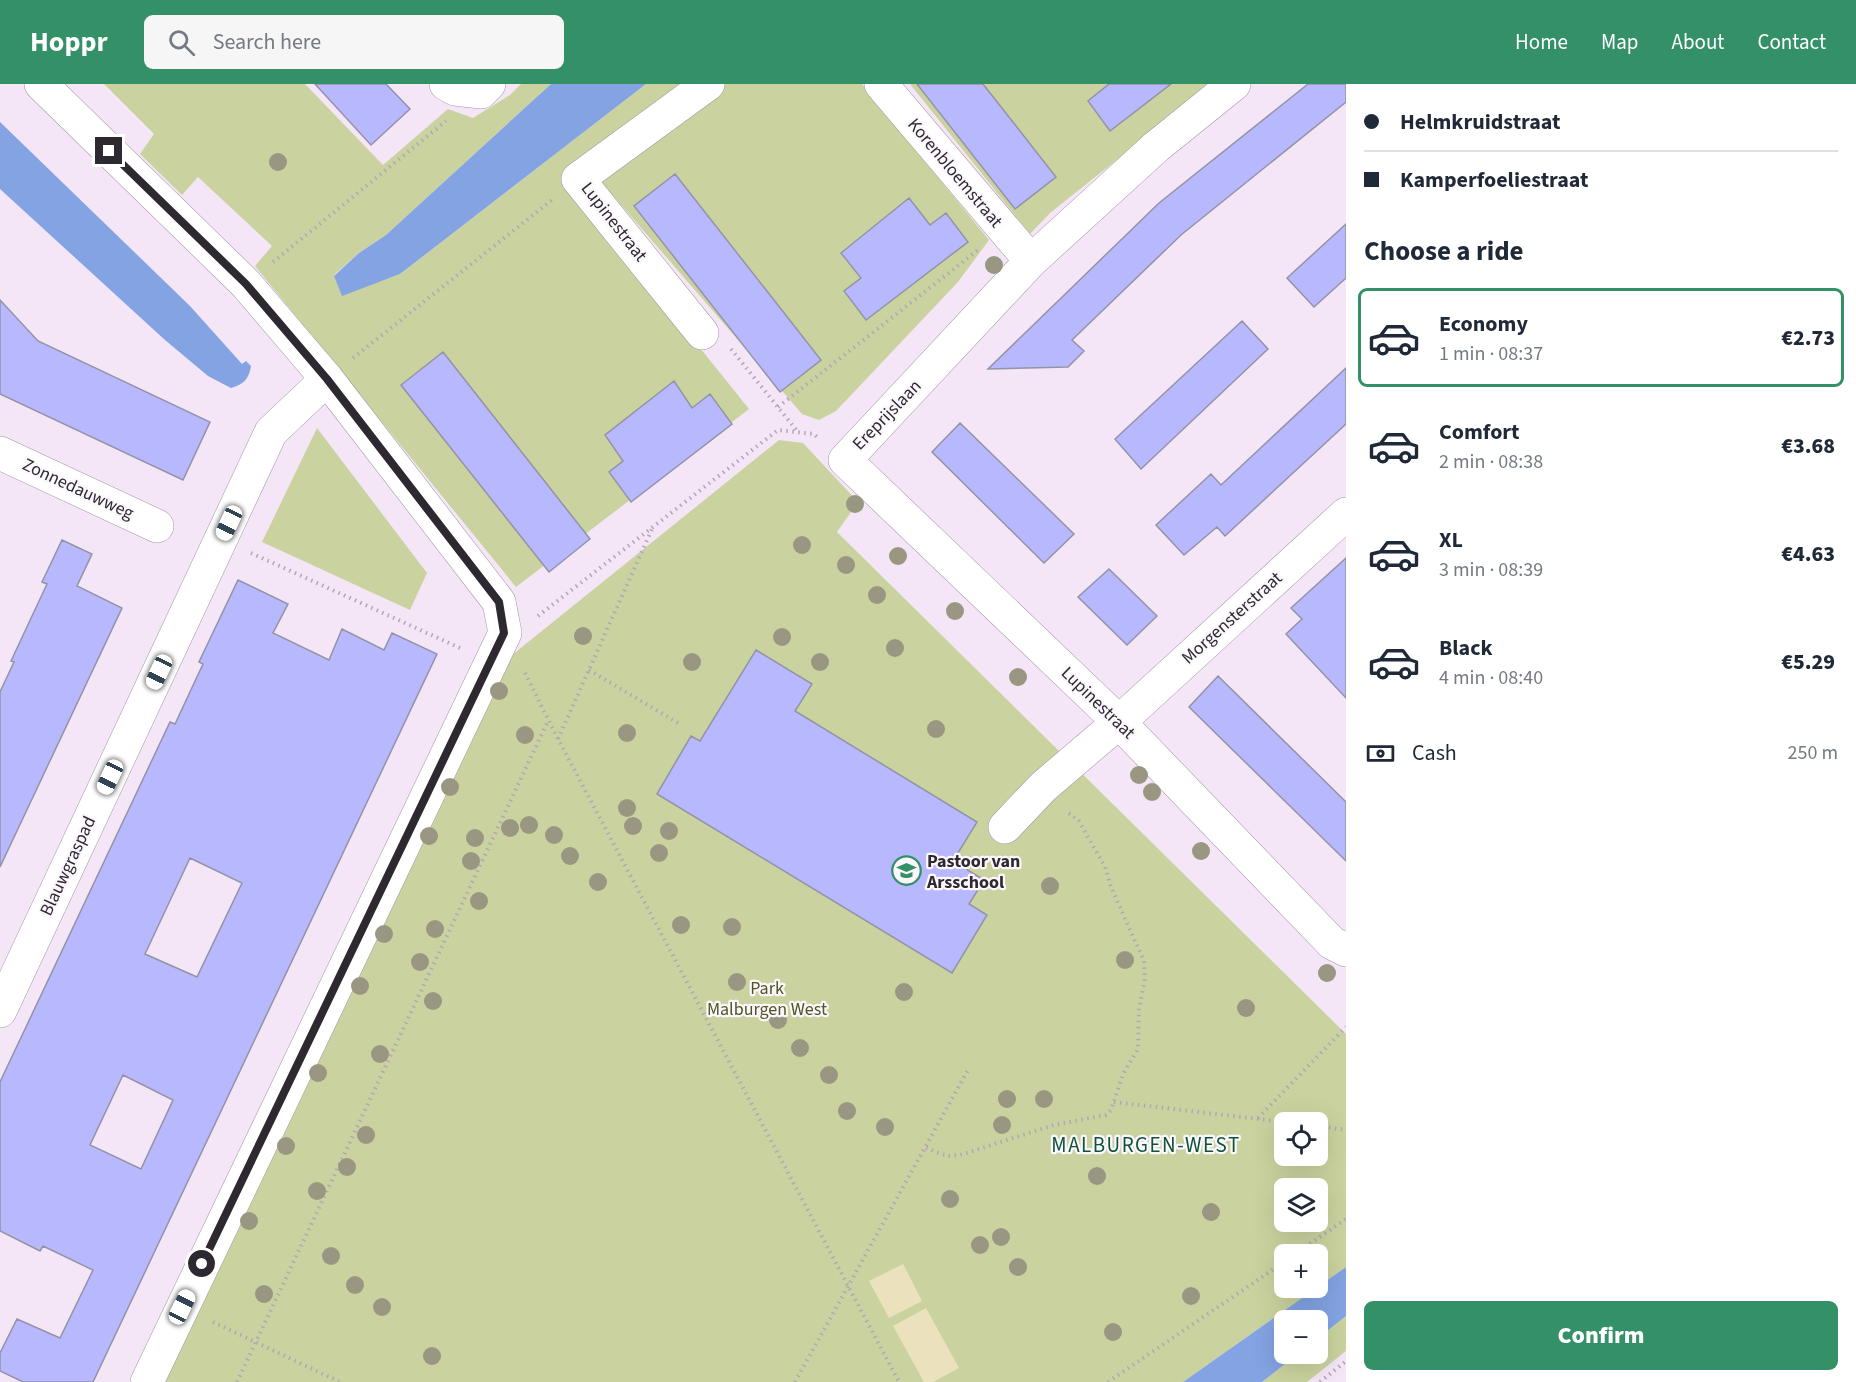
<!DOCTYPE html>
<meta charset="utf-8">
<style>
body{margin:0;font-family:"Source Sans 3",sans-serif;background:#f6f6f7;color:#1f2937;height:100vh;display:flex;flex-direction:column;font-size:22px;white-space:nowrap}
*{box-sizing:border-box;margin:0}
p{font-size:20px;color:#747a83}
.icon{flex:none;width:33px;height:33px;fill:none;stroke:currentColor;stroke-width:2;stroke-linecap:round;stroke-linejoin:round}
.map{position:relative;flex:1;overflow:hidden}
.side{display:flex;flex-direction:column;background:#fff;width:510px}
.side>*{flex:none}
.guide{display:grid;align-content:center;height:132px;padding:0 18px;background:#fff}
.controls{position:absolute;left:1274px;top:1028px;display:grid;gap:12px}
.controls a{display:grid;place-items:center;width:54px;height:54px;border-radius:9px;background:#fff;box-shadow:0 6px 24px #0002;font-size:30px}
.end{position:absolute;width:27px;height:27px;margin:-14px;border:8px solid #2e2930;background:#fff;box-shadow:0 0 0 3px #fff}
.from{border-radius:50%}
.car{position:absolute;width:18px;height:36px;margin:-18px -9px;border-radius:8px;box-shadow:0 0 4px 2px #0007;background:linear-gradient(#fff 24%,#345 0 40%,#fff 0 76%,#345 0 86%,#fff 0)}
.guide b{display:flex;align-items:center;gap:21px;height:57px;font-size:22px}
.guide b+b{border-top:2px solid #e0e1e3}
.guide i{width:15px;height:15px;background:#1f2937}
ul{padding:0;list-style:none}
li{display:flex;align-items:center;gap:18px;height:99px;margin:0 12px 9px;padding:0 6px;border:3px solid transparent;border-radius:9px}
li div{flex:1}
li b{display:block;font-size:22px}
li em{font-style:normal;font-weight:800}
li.selected{border-color:#339067}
li>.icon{width:54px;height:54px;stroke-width:1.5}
h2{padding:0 18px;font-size:27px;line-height:72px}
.pay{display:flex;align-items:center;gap:15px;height:66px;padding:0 18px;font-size:22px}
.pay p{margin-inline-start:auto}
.primary-button{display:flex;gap:12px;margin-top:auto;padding:12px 18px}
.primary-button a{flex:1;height:69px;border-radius:9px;background:#339067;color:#fff;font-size:24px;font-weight:800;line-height:69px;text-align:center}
header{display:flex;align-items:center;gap:36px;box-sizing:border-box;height:84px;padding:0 30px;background:#339067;color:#fff}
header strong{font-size:28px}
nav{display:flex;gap:33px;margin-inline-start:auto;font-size:21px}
.search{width:420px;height:54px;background:#f6f6f7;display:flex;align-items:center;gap:15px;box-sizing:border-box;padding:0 21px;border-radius:9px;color:#747a83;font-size:22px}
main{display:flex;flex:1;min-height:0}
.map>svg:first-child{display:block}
</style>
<header>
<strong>Hoppr</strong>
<div class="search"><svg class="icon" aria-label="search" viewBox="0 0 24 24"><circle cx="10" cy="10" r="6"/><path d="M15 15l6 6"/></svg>Search here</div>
<nav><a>Home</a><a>Map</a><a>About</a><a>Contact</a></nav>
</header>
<main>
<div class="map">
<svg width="1346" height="1298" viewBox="0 0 1346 1298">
<rect width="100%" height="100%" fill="#f4e6f7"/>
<path fill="#cad39f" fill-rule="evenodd" d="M104 0H305L383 81 448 25 473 34 510 11 521 0H551L386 151 359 169 334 191 342 211 400 190 646 0H703L571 103 749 325 516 503 255 182 272 162 198 93 182 111 140 70 154 50Z
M714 0H862L989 156 958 198 836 327 819 336 802 330 597 93Z
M910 0H1212L1050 129 1030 150Z
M317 344 427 489 410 526 262 458Z
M779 356 803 359 858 418 837 448 1346 950V1183L1183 1298H163L502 579ZM1284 1038H1317V1071H1284ZM1284 1104H1317V1137H1284ZM1284 1170H1317V1203H1284Z
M1346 1232V1267L1307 1298H1262L1299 1269H1317V1255Z"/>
<path fill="#ebe2bd" d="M903 1180 922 1217 889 1234 869 1197Z
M926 1224 959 1284 933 1298H924L893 1242Z"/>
<path fill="#83a3e2" d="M551 0H646L400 190 342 212 334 192 359 169 386 151Z
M0 38 190 222 242 280 246 277 251 282C249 295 244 300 231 304L208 292 165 256 0 105Z
M1346 1183V1232L1317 1255V1236H1284V1269H1299L1262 1298H1183Z"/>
<path fill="#b8b8fe" stroke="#9393a6" stroke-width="1.5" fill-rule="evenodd" d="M315 0H386L410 25 371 61Z
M917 0H983L1056 93 1015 125Z
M1109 0H1171L1110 47 1088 17Z
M1308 0H1346V18L1181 151 1072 256 1084 267 1068 283 988 285 1159 119Z
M675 90 821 276 780 308 634 122Z
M909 114 930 141 946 129 968 158 866 236 844 207 861 194 841 169Z
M1346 140V194L1314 223 1287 194Z
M0 216 38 257 210 338 183 396 0 310Z
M1242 237 1268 265 1141 385 1115 355Z
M443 268 590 455 549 488 401 301Z
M1346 284V340L1225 452 1217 443 1184 471 1156 441 1211 390 1221 401Z
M674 297 692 324 710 310 732 340 631 418 609 388 623 377 605 351Z
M960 339 1074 450 1044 479 932 368Z
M62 456 92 470 77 502 122 524 0 783V608L14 578 11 577 47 500 42 498Z
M1346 474V614L1286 550 1302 535 1291 524Z
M1109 485 1157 532 1127 561 1078 513Z
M238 496 288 520 273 549 329 576 342 545 384 566 392 549 437 570 93 1298H23L0 1287V1269L17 1235 60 1254 93 1186 43 1162 40 1167 0 1147V998L170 638 175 640 203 580 199 578ZM190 774 242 799 197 893 145 870ZM123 991 173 1016 141 1085 90 1061Z
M756 566 812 600 795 627 977 738 953 777 984 796 969 820 987 831 952 889 657 710 691 652 700 657Z
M1218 592 1346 718V777L1189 623Z"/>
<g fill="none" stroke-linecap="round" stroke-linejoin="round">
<defs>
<path id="minor" d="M41 0 246 200 327 295 499 518 505 549 147 1298
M446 0 455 5 481 8 489 0
M881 0 1031 177
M1234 0 1156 63 1031 177 845 376 1119 638 1332 859 1346 866
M702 249 578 95 708 0
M0 369 157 442
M1005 743 1043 703 1119 638 1346 430
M0 927 271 348 327 295"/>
</defs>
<use href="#minor" stroke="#a295a5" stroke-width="34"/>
<path stroke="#b2a7b4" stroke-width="4" stroke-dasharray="1.5 4.5" stroke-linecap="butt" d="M273 178 446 37
M731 265 798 348
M353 274 552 116
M778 323 978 166
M251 469 460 564
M538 532 778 346 814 350 819 355
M589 586 678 639
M525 589 558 655 899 1298
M558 655 652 445
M1114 1018 1284 1038
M1258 1034 1346 943
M1317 1042 1346 1046
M926 1064 947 1072 960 1071 1054 1041 1106 1031 1111 1026 1123 990 1138 965 1139 926 1145 894 1144 877 1111 803 1105 783 1079 737 1066 727
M1295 1170 1346 1135
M213 1238 340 1298
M237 1298 548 637
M795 1298 968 986
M1108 1298 1284 1178
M1320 1298 1346 1277"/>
<use href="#minor" stroke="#fff" stroke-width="33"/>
</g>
<g fill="#999781">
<circle cx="278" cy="78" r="9"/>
<circle cx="994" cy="181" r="9"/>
<circle cx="855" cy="420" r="9"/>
<circle cx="802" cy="461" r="9"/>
<circle cx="898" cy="472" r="9"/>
<circle cx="846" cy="481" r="9"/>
<circle cx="877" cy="511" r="9"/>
<circle cx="955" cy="527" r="9"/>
<circle cx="583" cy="552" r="9"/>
<circle cx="782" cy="553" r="9"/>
<circle cx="895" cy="564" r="9"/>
<circle cx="692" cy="578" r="9"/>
<circle cx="820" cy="578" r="9"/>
<circle cx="1018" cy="593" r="9"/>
<circle cx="499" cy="607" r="9"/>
<circle cx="936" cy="645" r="9"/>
<circle cx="627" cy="649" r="9"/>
<circle cx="525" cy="651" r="9"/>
<circle cx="1139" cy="691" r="9"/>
<circle cx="450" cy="703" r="9"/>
<circle cx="1152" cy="708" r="9"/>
<circle cx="627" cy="724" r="9"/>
<circle cx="529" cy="741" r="9"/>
<circle cx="633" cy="742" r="9"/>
<circle cx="510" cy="744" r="9"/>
<circle cx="669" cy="747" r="9"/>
<circle cx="554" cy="751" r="9"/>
<circle cx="429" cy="752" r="9"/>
<circle cx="475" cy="754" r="9"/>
<circle cx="1201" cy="767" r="9"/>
<circle cx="659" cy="769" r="9"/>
<circle cx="570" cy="772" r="9"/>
<circle cx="471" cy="777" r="9"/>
<circle cx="598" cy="798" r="9"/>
<circle cx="1050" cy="802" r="9"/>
<circle cx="479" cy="817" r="9"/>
<circle cx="681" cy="841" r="9"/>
<circle cx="732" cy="843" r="9"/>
<circle cx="435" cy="845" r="9"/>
<circle cx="384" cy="850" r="9"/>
<circle cx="1125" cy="876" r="9"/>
<circle cx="420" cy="878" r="9"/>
<circle cx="1327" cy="889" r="9"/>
<circle cx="737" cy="898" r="9"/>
<circle cx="360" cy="902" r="9"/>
<circle cx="904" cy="908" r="9"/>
<circle cx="433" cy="917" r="9"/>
<circle cx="1246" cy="924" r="9"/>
<circle cx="778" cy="936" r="9"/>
<circle cx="800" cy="964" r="9"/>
<circle cx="380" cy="970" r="9"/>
<circle cx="318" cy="989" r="9"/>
<circle cx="829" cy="991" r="9"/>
<circle cx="1007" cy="1015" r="9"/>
<circle cx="1044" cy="1015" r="9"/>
<circle cx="847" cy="1027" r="9"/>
<circle cx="1002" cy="1041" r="9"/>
<circle cx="885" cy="1043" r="9"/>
<circle cx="366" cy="1051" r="9"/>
<circle cx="286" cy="1062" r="9"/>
<circle cx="347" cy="1083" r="9"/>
<circle cx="1097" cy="1092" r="9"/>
<circle cx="317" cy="1107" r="9"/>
<circle cx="950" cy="1115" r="9"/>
<circle cx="1211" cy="1128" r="9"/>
<circle cx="249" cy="1137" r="9"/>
<circle cx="1001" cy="1153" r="9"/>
<circle cx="980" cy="1161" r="9"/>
<circle cx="331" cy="1172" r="9"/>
<circle cx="1018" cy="1183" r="9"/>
<circle cx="355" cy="1201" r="9"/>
<circle cx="264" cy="1210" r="9"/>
<circle cx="1191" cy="1212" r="9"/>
<circle cx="382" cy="1223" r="9"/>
<circle cx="1113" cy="1248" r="9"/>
<circle cx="432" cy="1272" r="9"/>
</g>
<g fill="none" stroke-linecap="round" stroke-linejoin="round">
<path stroke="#2e2930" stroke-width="8" d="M109 67 246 200 327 295 499 518 504 549 202 1180"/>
</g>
<defs>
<symbol id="school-ring" viewBox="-11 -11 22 22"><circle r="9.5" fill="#fcf6fd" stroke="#339067" stroke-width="1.5"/><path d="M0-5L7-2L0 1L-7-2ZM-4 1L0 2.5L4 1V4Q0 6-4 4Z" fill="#339067"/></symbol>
</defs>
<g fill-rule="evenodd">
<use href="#school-ring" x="890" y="770" width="33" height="33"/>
</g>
<g text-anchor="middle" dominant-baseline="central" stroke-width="4.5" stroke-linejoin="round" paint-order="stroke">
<g font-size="18" fill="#2e2930" stroke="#fcf6fd">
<text transform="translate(955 89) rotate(50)">Korenbloemstraat</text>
<text transform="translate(614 138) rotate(52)">Lupinestraat</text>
<text transform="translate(887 331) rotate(-46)">Ereprijslaan</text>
<text transform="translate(78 405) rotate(25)">Zonnedauwweg</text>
<text transform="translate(1232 534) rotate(-42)">Morgensterstraat</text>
<text transform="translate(1098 619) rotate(44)">Lupinestraat</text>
<text transform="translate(68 782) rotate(-65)">Blauwgraspad</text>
</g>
<g font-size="18" font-weight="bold" fill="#2e2930" stroke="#fcf6fd" text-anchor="start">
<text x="927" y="777">Pastoor van<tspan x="927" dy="21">Arsschool</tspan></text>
</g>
<g font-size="18" fill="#4f5620" stroke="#fcf6fd">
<text x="767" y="904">Park<tspan x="767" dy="21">Malburgen West</tspan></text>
</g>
<g font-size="21" letter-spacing="1.5" fill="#0f5338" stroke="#fcf6fd">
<text x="1146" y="1061">MALBURGEN-WEST</text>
</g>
</g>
</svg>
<div class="controls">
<a><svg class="icon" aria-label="locate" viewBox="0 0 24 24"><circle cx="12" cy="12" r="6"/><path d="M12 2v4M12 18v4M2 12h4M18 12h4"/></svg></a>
<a><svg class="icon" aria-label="layers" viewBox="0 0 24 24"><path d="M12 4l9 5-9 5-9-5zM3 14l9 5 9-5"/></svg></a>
<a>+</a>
<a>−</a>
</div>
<i class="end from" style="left:202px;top:1180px"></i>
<i class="end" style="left:109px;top:67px"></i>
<i class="car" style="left:229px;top:439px;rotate:205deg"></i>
<i class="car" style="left:159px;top:588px;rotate:205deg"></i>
<i class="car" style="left:110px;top:693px;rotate:205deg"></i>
<i class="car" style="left:182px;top:1223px;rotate:26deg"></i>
</div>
<section class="side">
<div class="guide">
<b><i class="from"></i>Helmkruidstraat</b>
<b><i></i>Kamperfoeliestraat</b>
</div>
<h2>Choose a ride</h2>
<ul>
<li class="selected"><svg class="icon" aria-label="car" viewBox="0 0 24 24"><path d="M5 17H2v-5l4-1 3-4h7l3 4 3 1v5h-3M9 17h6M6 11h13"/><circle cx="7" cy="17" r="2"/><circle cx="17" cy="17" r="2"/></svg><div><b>Economy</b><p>1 min · 08:37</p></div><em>€2.73</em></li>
<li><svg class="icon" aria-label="car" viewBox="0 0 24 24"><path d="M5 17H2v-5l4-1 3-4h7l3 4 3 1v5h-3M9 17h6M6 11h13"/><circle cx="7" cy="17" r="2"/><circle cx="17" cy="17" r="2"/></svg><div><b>Comfort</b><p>2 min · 08:38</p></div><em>€3.68</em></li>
<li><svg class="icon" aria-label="car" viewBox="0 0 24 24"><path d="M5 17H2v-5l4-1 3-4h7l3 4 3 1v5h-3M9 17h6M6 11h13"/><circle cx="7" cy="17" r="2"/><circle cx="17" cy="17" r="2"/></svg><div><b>XL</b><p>3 min · 08:39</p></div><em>€4.63</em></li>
<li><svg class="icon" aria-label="car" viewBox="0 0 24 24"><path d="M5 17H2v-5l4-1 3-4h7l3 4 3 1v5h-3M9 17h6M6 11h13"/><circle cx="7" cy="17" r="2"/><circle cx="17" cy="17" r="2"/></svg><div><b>Black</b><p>4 min · 08:40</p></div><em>€5.29</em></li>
</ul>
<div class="pay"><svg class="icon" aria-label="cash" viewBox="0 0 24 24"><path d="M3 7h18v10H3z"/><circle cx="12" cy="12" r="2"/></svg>Cash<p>250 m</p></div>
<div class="primary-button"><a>Confirm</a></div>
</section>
</main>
